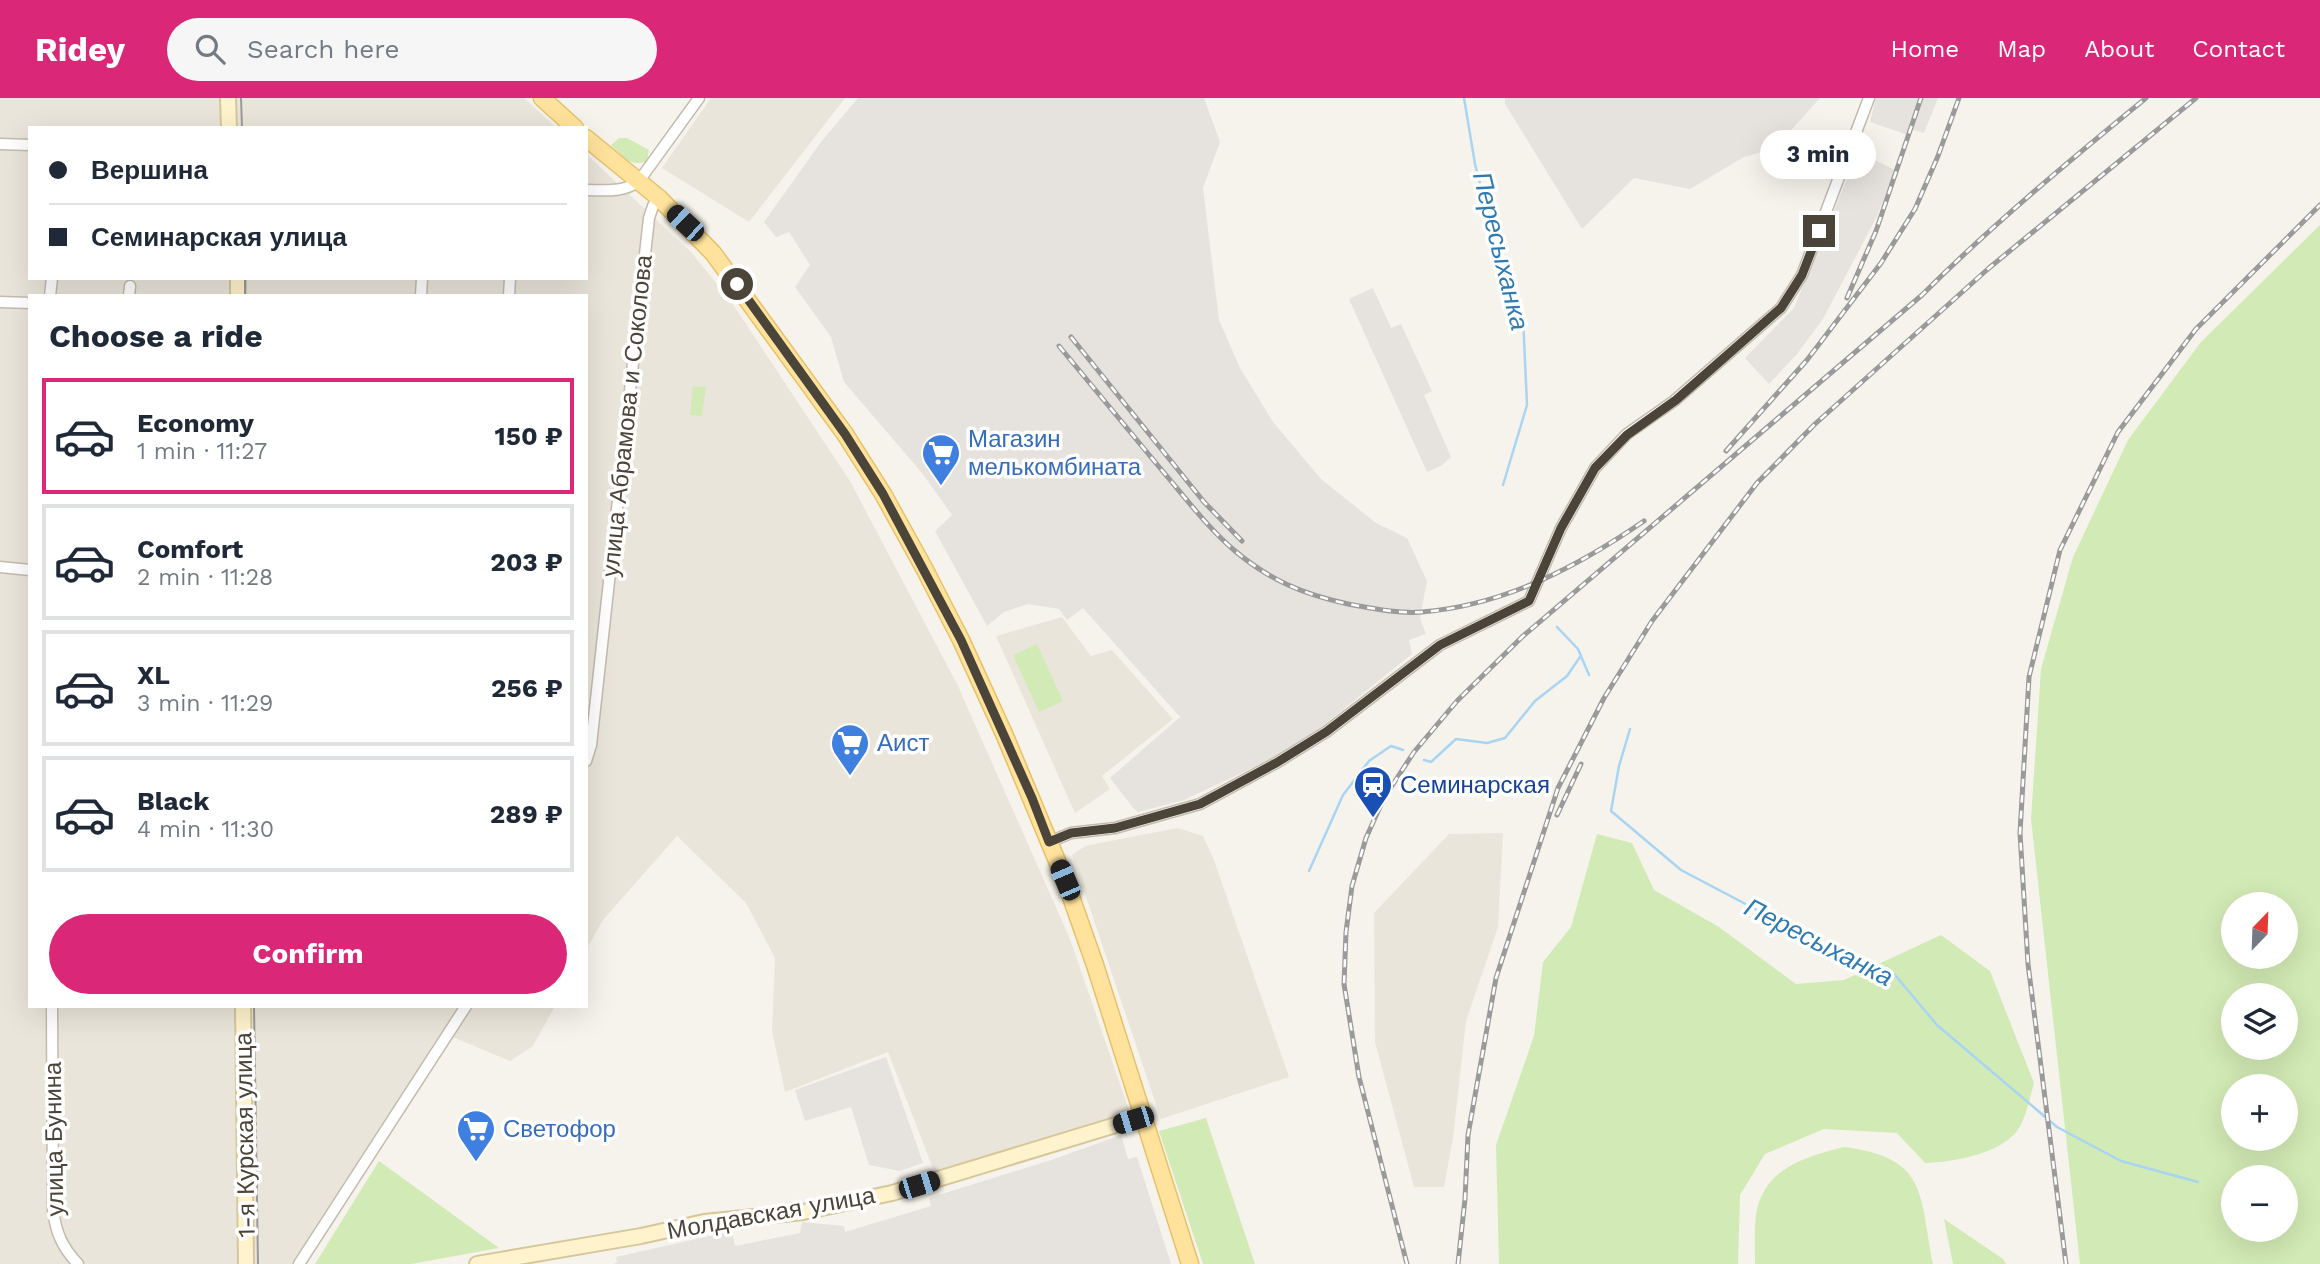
<!DOCTYPE html>
<meta charset="utf-8">
<style>
body{margin:0;font-family:"Work Sans",sans-serif;background:#f6f6f7;color:#1f2937;height:100vh;display:flex;flex-direction:column;font-size:26px;white-space:nowrap}
*{box-sizing:border-box;margin:0}
p{font-size:23px;color:#747a83}
.icon{flex:none;width:38px;height:38px;fill:none;stroke:currentColor;stroke-width:2;stroke-linecap:round;stroke-linejoin:round}
.map{position:relative;flex:1;overflow:hidden}
.side{position:absolute;left:28px;top:196px;width:560px;height:714px;display:flex;flex-direction:column;background:#fff;border-radius:0px;box-shadow:0 7px 28px #0002}
.side>*{flex:none}
.guide{position:absolute;left:28px;top:28px;width:560px;height:154px;border-radius:0px;box-shadow:0 7px 28px #0002;display:grid;align-content:center;height:154px;padding:0 21px;background:#fff}
.needle{width:46px;rotate:23deg}
.fabs{position:absolute;left:2221px;top:794px;display:grid;gap:14px}
.fabs a{display:grid;place-items:center;width:77px;height:77px;border-radius:50%;background:#fff;box-shadow:0 7px 28px #0002;font-size:35px}
.end{position:absolute;width:32px;height:32px;margin:-16px;border:9px solid #4b4439;background:#fff;box-shadow:0 0 0 4px #fff}
.from{border-radius:50%}
.bubble{position:absolute;height:49px;border-radius:24px;background:#fff;box-shadow:0 7px 28px #0002;font-size:23px;font-weight:700;line-height:49px;text-align:center}
.car{position:absolute;width:21px;height:42px;margin:-21px -10px;border-radius:9px;box-shadow:0 0 5px 2px #0007;background:linear-gradient(#222 24%,#8ab4d8 0 40%,#222 0 76%,#8ab4d8 0 86%,#222 0)}
.guide b{display:flex;align-items:center;gap:24px;height:66px;font-size:26px}
.guide b+b{border-top:2px solid #e0e1e3}
.guide i{width:18px;height:18px;background:#1f2937}
ul{padding:0;list-style:none}
li{display:flex;align-items:center;gap:21px;height:116px;margin:0 14px 10px;padding:0 7px;border:4px solid #e0e1e3;border-radius:0px}
li div{flex:1}
li b{display:block;font-size:26px}
li em{font-style:normal;font-weight:700}
li.selected{border-color:#db2777}
li>.icon{width:63px;height:63px;stroke-width:1.5}
h2{padding:0 21px;font-size:32px;line-height:84px}
.cta{display:flex;gap:14px;margin-top:auto;padding:14px 21px}
.cta a{flex:1;height:80px;border-radius:42px;background:#db2777;color:#fff;font-size:28px;font-weight:700;line-height:80px;text-align:center}
header{display:flex;align-items:center;gap:42px;box-sizing:border-box;height:98px;padding:0 35px;background:#db2777;color:#fff}
header strong{font-size:33px}
nav{display:flex;gap:38px;margin-inline-start:auto;font-size:24px}
.search{width:490px;height:63px;background:#f6f6f7;display:flex;align-items:center;gap:18px;box-sizing:border-box;padding:0 24px;border-radius:38px;color:#747a83;font-size:26px}
.map>svg:first-child{display:block}
</style>
<header>
<strong>Ridey</strong>
<div class="search"><svg class="icon" aria-label="search" viewBox="0 0 24 24"><circle cx="10" cy="10" r="6"/><path d="M15 15l6 6"/></svg>Search here</div>
<nav><a>Home</a><a>Map</a><a>About</a><a>Contact</a></nav>
</header>
<div class="map">
<svg width="2320" height="1166" viewBox="0 0 2320 1166">
<rect width="100%" height="100%" fill="#f6f3ec"/>
<path fill="#eae5da" d="M0 0H524L557 30H30V180H586V56L691 154 730 202 850 383 958 588 1070 841 1130 1015 934 1073 888 954 785 994 772 933 775 860 746 805 677 738 603 822 586 852V198H30V908H555L533 948 510 963 443 935 293 1166H0Z
M711 0H845L749 124 662 70Z
M1062 519 1091 558 1112 552 1173 621 1102 678 1110 691 1075 715 996 538Z
M1177 730 1203 738 1214 762 1289 979 1161 1021 1072 757 1085 748Z
M1503 735 1498 829 1466 923 1453 1040 1444 1089H1414L1375 944 1374 815 1449 736Z"/>
<path fill="#e6e2dd" d="M858 0H1204L1220 44 1203 90 1219 222 1240 270 1273 324 1321 381 1376 425 1407 440 1427 483 1420 520 1426 536 1409 542 1412 556 1320 630 1278 658 1184 702 1138 714 1134 711 1110 680 1180 619 1083 510 1067 522 1059 511 1028 506 1004 514 987 528 935 433 952 417 922 375 844 284 831 239 795 189 810 167 789 134 776 139 764 124 821 44Z
M1505 0H1820L1775 50 1744 59 1690 91 1634 80 1582 131 1505 6Z
M1876 0H1938L1924 35 1910 31 1908 37 1870 24Z
M1858 54 1895 72 1877 118 1823 221 1797 256 1769 286 1745 260 1794 210Z
M1373 190 1391 230 1401 226 1432 293 1424 297 1451 359 1441 368 1427 374 1349 201Z
M886 959 923 1065 900 1073 869 1067 851 1009 805 1023 795 992Z
M1121 1037 1128 1061 1137 1059 1171 1166H614L617 1164 616 1159 732 1133 735 1148 800 1135 802 1124 844 1128 845 1134 931 1108 929 1100 1051 1062Z"/>
<path fill="#d2eab5" fill-rule="evenodd" d="M619 40H627L649 52 647 63C631 70 623 58 611 47Z
M2320 127V1166H2080L2031 721 2041 571 2073 459 2128 342 2201 244ZM2233 807H2286V859H2233ZM2233 898H2286V950H2233ZM2233 989H2286V1041H2233ZM2233 1080H2286V1132H2233Z
M693 288 706 289 702 318 690 317Z
M1037 546 1063 603 1039 614 1013 557Z
M1597 736 1632 745 1654 792 1719 829 1796 886 1844 882 1941 837 1990 873 2034 985C2030 999 2026 1021 2017 1033 1999 1056 1954 1064 1925 1065L1897 1035 1824 1031 1765 1056 1740 1097 1738 1166H1499L1496 1047 1534 938 1543 864 1571 829Z
M1206 1020 1255 1166H1203L1159 1033Z
M1844 1049C1928 1060 1919 1095 1933 1166H1755C1755 1150 1754 1133 1756 1117 1763 1070 1805 1059 1844 1049Z
M379 1063 499 1150 411 1166H315Z
M1944 1121 2003 1161 2006 1166H1953Z"/>
<g fill="none" stroke-linecap="round" stroke-linejoin="round">
<path stroke="#a9d4f2" stroke-width="2.5" d="M1464 0 1475 66 1498 155 1523 219 1527 307 1503 387
M1557 529 1578 551 1589 577
M1630 631 1619 668 1611 713 1681 772 1835 853 1895 877 1937 927 2057 1029 2121 1063 2198 1084
M1424 662 1431 664 1456 641 1487 645 1505 640 1535 603 1567 578 1580 559
M1309 773 1343 697 1369 663 1391 648 1403 652"/>
<defs>
<path id="street" d="M0 46 30 47
M586 92C605 92 623 95 639 83L699 0
M50 198 52 180
M129 198 130 188
M421 198 422 180
M509 198 510 180
M0 204 30 205
M0 469 30 472
M586 663 591 647 649 120 653 108 659 100
M1049 744 1071 735 1115 730 1200 706 1276 665 1326 634 1440 547 1529 503 1561 430 1595 370 1627 336 1674 303 1781 210 1802 177 1869 0
M52 908 53 1112C56 1135 62 1149 78 1166
M299 1166 466 908"/>
<path id="secondary" d="M228 0 229 30
M238 180V198
M243 908 246 1166
M477 1166 641 1138 704 1124 803 1114 892 1095 1142 1019"/>
<path id="primary" d="M542 0 575 30
M586 40 659 100 713 155 845 336 883 396 924 470 961 542 1005 638 1065 782 1095 867 1190 1166"/>
</defs>
<use href="#street" stroke="#c2bbae" stroke-width="13"/>
<use href="#secondary" stroke="#d6c79b" stroke-width="18"/>
<use href="#primary" stroke="#e6c16a" stroke-width="19"/>
<use href="#street" stroke="#fff" stroke-width="10"/>
<use href="#secondary" stroke="#fff3cd" stroke-width="14"/>
<use href="#primary" stroke="#ffe39c" stroke-width="16"/>
<path stroke="#9a9a9a" stroke-width="2" d="M241 0 242 30
M245 180V198
M254 908 258 1166"/>
<defs>
<path id="rail" d="M1847 200 1876 133 1921 0
M1071 239 1204 404 1242 443
M1059 248C1093 289 1127 330 1160 370 1184 398 1207 429 1235 453 1271 483 1303 496 1348 506 1371 510 1399 516 1422 514 1505 507 1577 469 1644 423
M1726 353 1807 262 1881 165 1915 111 1938 58 1959 0
M1557 717 1581 666
M1407 1166 1359 979 1344 886 1346 834 1352 788 1366 740 1384 700 1414 654 1457 603 1522 539 1922 197C1992 127 2069 63 2146 0
M1458 1166 1465 1101 1468 1037 1496 880 1558 690 1604 600 1652 523 1757 385 1815 326 1989 170 2196 0
M2066 1166 2028 866 2020 735 2029 579 2060 452 2118 334 2196 231 2320 107"/>
</defs>
<use href="#rail" stroke="#9a9a9a" stroke-width="5"/>
<use href="#rail" stroke="#fff" stroke-width="2.5" stroke-dasharray="8" stroke-linecap="butt"/>
</g>
<g fill="none" stroke-linecap="round" stroke-linejoin="round">
<path stroke="#4b4439" stroke-width="9" d="M737 186 845 336 883 396 961 542 1032 700 1049 744 1071 735 1115 730 1200 706 1276 665 1326 634 1440 547 1529 503 1561 430 1595 370 1627 337 1676 302 1781 210 1802 177 1819 133"/>
</g>
<defs>
<symbol id="supermarket-pin" viewBox="-11 -11 22 30"><path d="M0 17L-7.5 6A9.5 9.5 0 1 1 7.5 6Z" fill="#3f7fe0" stroke="#fff"/><path d="M-6-5.5h2.5l.6 2H6L4.5 2H-2.5L-4.4-4H-6ZM-1.5 3.2a1.3 1.3 0 1 0 .1 0ZM3 3.2a1.3 1.3 0 1 0 .1 0Z" fill="#fff"/></symbol>
<symbol id="station-pin" viewBox="-11 -11 22 30"><path d="M0 17L-7.5 6A9.5 9.5 0 1 1 7.5 6Z" fill="#1a4fb4" stroke="#fff"/><path d="M-3-6H3Q5-6 5-4V2Q5 4 3 4L4.5 6H3L1.5 4h-3L-3 6H-4.5L-3 4Q-5 4-5 2V-4Q-5-6-3-6ZM-3.5-4v3h7v-3ZM-3.5 1v1.5H-2V1ZM2 1v1.5H3.5V1Z" fill="#fff"/></symbol>
</defs>
<g fill-rule="evenodd">
<use href="#supermarket-pin" x="919" y="333" width="44" height="60"/>
<use href="#supermarket-pin" x="828" y="623" width="44" height="60"/>
<use href="#station-pin" x="1351" y="665" width="44" height="60"/>
<use href="#supermarket-pin" x="454" y="1009" width="44" height="60"/>
</g>
<g text-anchor="middle" dominant-baseline="central" stroke-width="7" stroke-linejoin="round" paint-order="stroke">
<g font-size="24" fill="#4b4439" stroke="#fff">
<text transform="translate(627 318) rotate(-84)">улица Абрамова и Соколова</text>
<text transform="translate(245 1037) rotate(-91)">1-я Курская улица</text>
<text transform="translate(54 1041) rotate(-91)">улица Бунина</text>
<text transform="translate(771 1115) rotate(-10)">Молдавская улица</text>
</g>
<g font-size="24" fill="#366cbe" stroke="#fff" text-anchor="start">
<text x="968" y="341">Магазин<tspan x="968" dy="28">мелькомбината</tspan></text>
<text x="877" y="645">Аист</text>
<text x="503" y="1031">Светофор</text>
</g>
<g font-size="24" fill="#164399" stroke="#fff" text-anchor="start">
<text x="1400" y="687">Семинарская</text>
</g>
<g font-size="26" font-style="italic" fill="#2e7ab2" stroke="#fff">
<text transform="translate(1501 153) rotate(76)">Пересыханка</text>
<text transform="translate(1819 844) rotate(27)">Пересыханка</text>
</g>
</g>
</svg>
<div class="fabs">
<a><svg class="needle" viewBox="-14 -14 28 28"><path d="M0-13l5 13h-10z" fill="#e53935"/><path d="M0 13l5-13h-10z" fill="#747a83"/></svg></a>
<a><svg class="icon" aria-label="layers" viewBox="0 0 24 24"><path d="M12 4l9 5-9 5-9-5zM3 14l9 5 9-5"/></svg></a>
<a>+</a>
<a>−</a>
</div>
<i class="end from" style="left:737px;top:186px"></i>
<i class="end" style="left:1819px;top:133px"></i>
<div class="bubble" style="left:1760px;top:32px;width:116px">3 min</div>
<i class="car" style="left:685px;top:125px;rotate:313deg"></i>
<i class="car" style="left:1065px;top:782px;rotate:337deg"></i>
<i class="car" style="left:1133px;top:1022px;rotate:253deg"></i>
<i class="car" style="left:919px;top:1087px;rotate:73deg"></i>
<div class="guide">
<b><i class="from"></i>Вершина</b>
<b><i></i>Семинарская улица</b>
</div>
<section class="side">
<h2>Choose a ride</h2>
<ul>
<li class="selected"><svg class="icon" aria-label="car" viewBox="0 0 24 24"><path d="M5 17H2v-5l4-1 3-4h7l3 4 3 1v5h-3M9 17h6M6 11h13"/><circle cx="7" cy="17" r="2"/><circle cx="17" cy="17" r="2"/></svg><div><b>Economy</b><p>1 min · 11:27</p></div><em>150 ₽</em></li>
<li><svg class="icon" aria-label="car" viewBox="0 0 24 24"><path d="M5 17H2v-5l4-1 3-4h7l3 4 3 1v5h-3M9 17h6M6 11h13"/><circle cx="7" cy="17" r="2"/><circle cx="17" cy="17" r="2"/></svg><div><b>Comfort</b><p>2 min · 11:28</p></div><em>203 ₽</em></li>
<li><svg class="icon" aria-label="car" viewBox="0 0 24 24"><path d="M5 17H2v-5l4-1 3-4h7l3 4 3 1v5h-3M9 17h6M6 11h13"/><circle cx="7" cy="17" r="2"/><circle cx="17" cy="17" r="2"/></svg><div><b>XL</b><p>3 min · 11:29</p></div><em>256 ₽</em></li>
<li><svg class="icon" aria-label="car" viewBox="0 0 24 24"><path d="M5 17H2v-5l4-1 3-4h7l3 4 3 1v5h-3M9 17h6M6 11h13"/><circle cx="7" cy="17" r="2"/><circle cx="17" cy="17" r="2"/></svg><div><b>Black</b><p>4 min · 11:30</p></div><em>289 ₽</em></li>
</ul>
<div class="cta"><a>Confirm</a></div>
</section>
</div>
